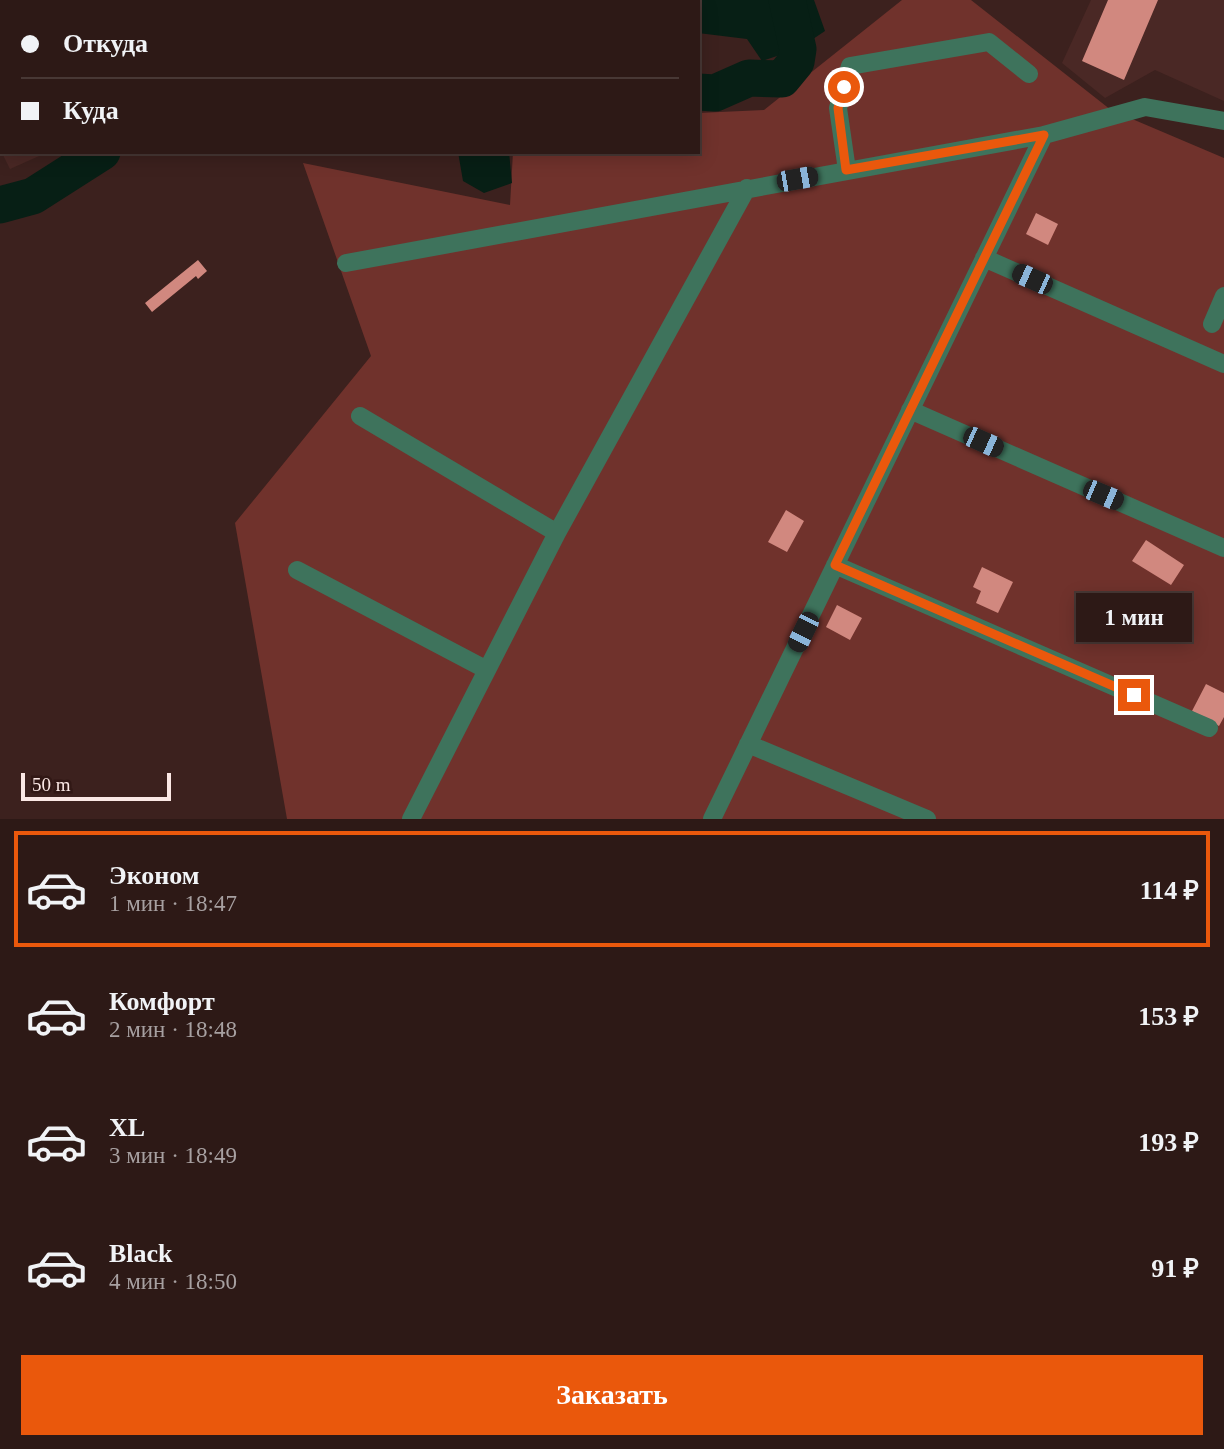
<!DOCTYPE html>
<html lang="ru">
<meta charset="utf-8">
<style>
body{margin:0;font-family:"Times New Roman",serif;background:#35221f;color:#f1f3f6;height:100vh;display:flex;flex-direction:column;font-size:26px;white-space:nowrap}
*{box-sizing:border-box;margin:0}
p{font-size:23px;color:#a7a0a1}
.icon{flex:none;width:38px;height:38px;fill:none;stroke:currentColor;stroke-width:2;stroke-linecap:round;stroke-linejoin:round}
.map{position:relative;height:819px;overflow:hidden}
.side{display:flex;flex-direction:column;background:#2d1916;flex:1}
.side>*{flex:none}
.banner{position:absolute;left:0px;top:0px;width:700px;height:154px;box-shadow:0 4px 18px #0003,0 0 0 2px #483835;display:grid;align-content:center;height:154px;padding:0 21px;background:#2d1916}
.scale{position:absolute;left:21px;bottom:18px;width:150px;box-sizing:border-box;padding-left:7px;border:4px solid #fbe8e5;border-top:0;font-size:19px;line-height:24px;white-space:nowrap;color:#fbe8e5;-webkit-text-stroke:5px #311815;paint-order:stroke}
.end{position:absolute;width:32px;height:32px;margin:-16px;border:9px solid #ea580c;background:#fff;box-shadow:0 0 0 4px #fff}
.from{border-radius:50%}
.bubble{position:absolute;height:49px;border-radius:0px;background:#2d1916;box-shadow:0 4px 18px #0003,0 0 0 2px #483835;font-size:23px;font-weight:700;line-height:49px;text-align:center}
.car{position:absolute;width:21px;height:42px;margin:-21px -10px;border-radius:9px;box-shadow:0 0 5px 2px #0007;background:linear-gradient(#222 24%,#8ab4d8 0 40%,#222 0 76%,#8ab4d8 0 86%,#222 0)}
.banner b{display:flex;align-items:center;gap:24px;height:66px;font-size:26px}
.banner b+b{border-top:2px solid #483835}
.banner i{width:18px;height:18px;background:#f1f3f6}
ul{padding:12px 0 0;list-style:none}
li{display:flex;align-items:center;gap:21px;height:116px;margin:0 14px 10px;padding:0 7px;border:4px solid transparent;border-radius:0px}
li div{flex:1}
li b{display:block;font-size:26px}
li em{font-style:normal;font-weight:700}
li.selected{border-color:#ea580c}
li>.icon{width:63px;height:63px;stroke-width:1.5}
.primary-button{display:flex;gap:14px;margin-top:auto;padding:14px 21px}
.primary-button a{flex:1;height:80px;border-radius:0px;background:#ea580c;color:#fff;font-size:28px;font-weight:700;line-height:80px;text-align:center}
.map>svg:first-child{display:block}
</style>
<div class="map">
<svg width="1224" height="819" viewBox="0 0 1224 819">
<rect width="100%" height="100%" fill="#3c211e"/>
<path fill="#4a2825" d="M0 0H638V2H2V152H48L10 169 0 149Z
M1091 0H1224V101L1155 70 1105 98 1062 63Z"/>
<path fill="#70322c" d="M902 0H971L1111 110 1224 158V819H287L235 523 371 356 303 163 510 205 513 152H698V113L764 110Z"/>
<path fill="#071f15" d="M702 0H814L825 31 798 49 762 61 747 39 698 33V8Z
M458 152H509L512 183 484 193 463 181Z"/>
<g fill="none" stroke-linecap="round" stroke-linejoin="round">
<path stroke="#071f15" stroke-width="37" d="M698 92 715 93 749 78 782 79 796 62 798 49 787 0
M0 205 33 196 102 152"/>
</g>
<path fill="#d1887f" d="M1108 0H1158L1124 80 1082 61Z
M1036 213 1058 224 1048 245 1026 234Z
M198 260 207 271 198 279 196 276 152 312 145 303Z
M786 510 804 521 787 552 768 542Z
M1146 540 1184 565 1171 585 1132 561Z
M982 567 1013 582 998 613 976 603 981 591 973 587Z
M837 605 862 618 850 640 826 627Z
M1206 684 1224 693V717L1219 726 1192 711Z"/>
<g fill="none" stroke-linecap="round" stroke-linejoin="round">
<path stroke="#3e735c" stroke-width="18" d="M847 170 838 108 850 66 989 42 1029 74
M984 258 1224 364
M346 263 1044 135
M1212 324 1224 296
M910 410 1224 548
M360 416 557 533
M835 565 1209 728
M297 570 487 670
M748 744 927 819
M411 819 557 533 747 188
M712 819 1044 135 1145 107 1224 121"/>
</g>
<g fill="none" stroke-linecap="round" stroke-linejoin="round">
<path stroke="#ea580c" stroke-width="9" d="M844 87 838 108 846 170 1044 135 835 565 1134 695"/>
</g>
</svg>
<div class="scale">50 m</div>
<i class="end from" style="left:844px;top:87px"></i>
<i class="end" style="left:1134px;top:695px"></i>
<div class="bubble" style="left:1076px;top:593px;width:116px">1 мин</div>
<i class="car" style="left:797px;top:179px;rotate:80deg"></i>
<i class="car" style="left:1032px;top:279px;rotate:294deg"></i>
<i class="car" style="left:983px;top:442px;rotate:114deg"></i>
<i class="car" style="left:1103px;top:495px;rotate:113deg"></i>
<i class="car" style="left:803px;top:632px;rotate:206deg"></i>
<div class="banner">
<b><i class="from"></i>Откуда</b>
<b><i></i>Куда</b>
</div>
</div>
<section class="side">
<ul>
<li class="selected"><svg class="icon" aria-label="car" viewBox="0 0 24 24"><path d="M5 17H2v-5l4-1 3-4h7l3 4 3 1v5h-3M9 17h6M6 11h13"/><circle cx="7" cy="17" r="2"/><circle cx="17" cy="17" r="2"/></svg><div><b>Эконом</b><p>1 мин · 18:47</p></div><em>114 ₽</em></li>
<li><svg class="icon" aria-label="car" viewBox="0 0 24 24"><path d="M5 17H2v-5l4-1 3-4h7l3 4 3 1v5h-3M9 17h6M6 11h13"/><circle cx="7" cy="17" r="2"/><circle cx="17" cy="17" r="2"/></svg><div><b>Комфорт</b><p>2 мин · 18:48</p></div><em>153 ₽</em></li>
<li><svg class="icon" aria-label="car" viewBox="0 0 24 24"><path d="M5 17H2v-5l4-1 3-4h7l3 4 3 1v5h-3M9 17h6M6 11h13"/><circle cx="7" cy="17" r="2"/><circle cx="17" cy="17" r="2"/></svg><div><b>XL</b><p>3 мин · 18:49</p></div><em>193 ₽</em></li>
<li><svg class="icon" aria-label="car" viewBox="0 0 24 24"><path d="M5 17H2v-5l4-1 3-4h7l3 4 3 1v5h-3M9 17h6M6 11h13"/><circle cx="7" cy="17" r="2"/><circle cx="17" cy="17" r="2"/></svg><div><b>Black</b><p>4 мин · 18:50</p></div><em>91 ₽</em></li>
</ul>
<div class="primary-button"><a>Заказать</a></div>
</section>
